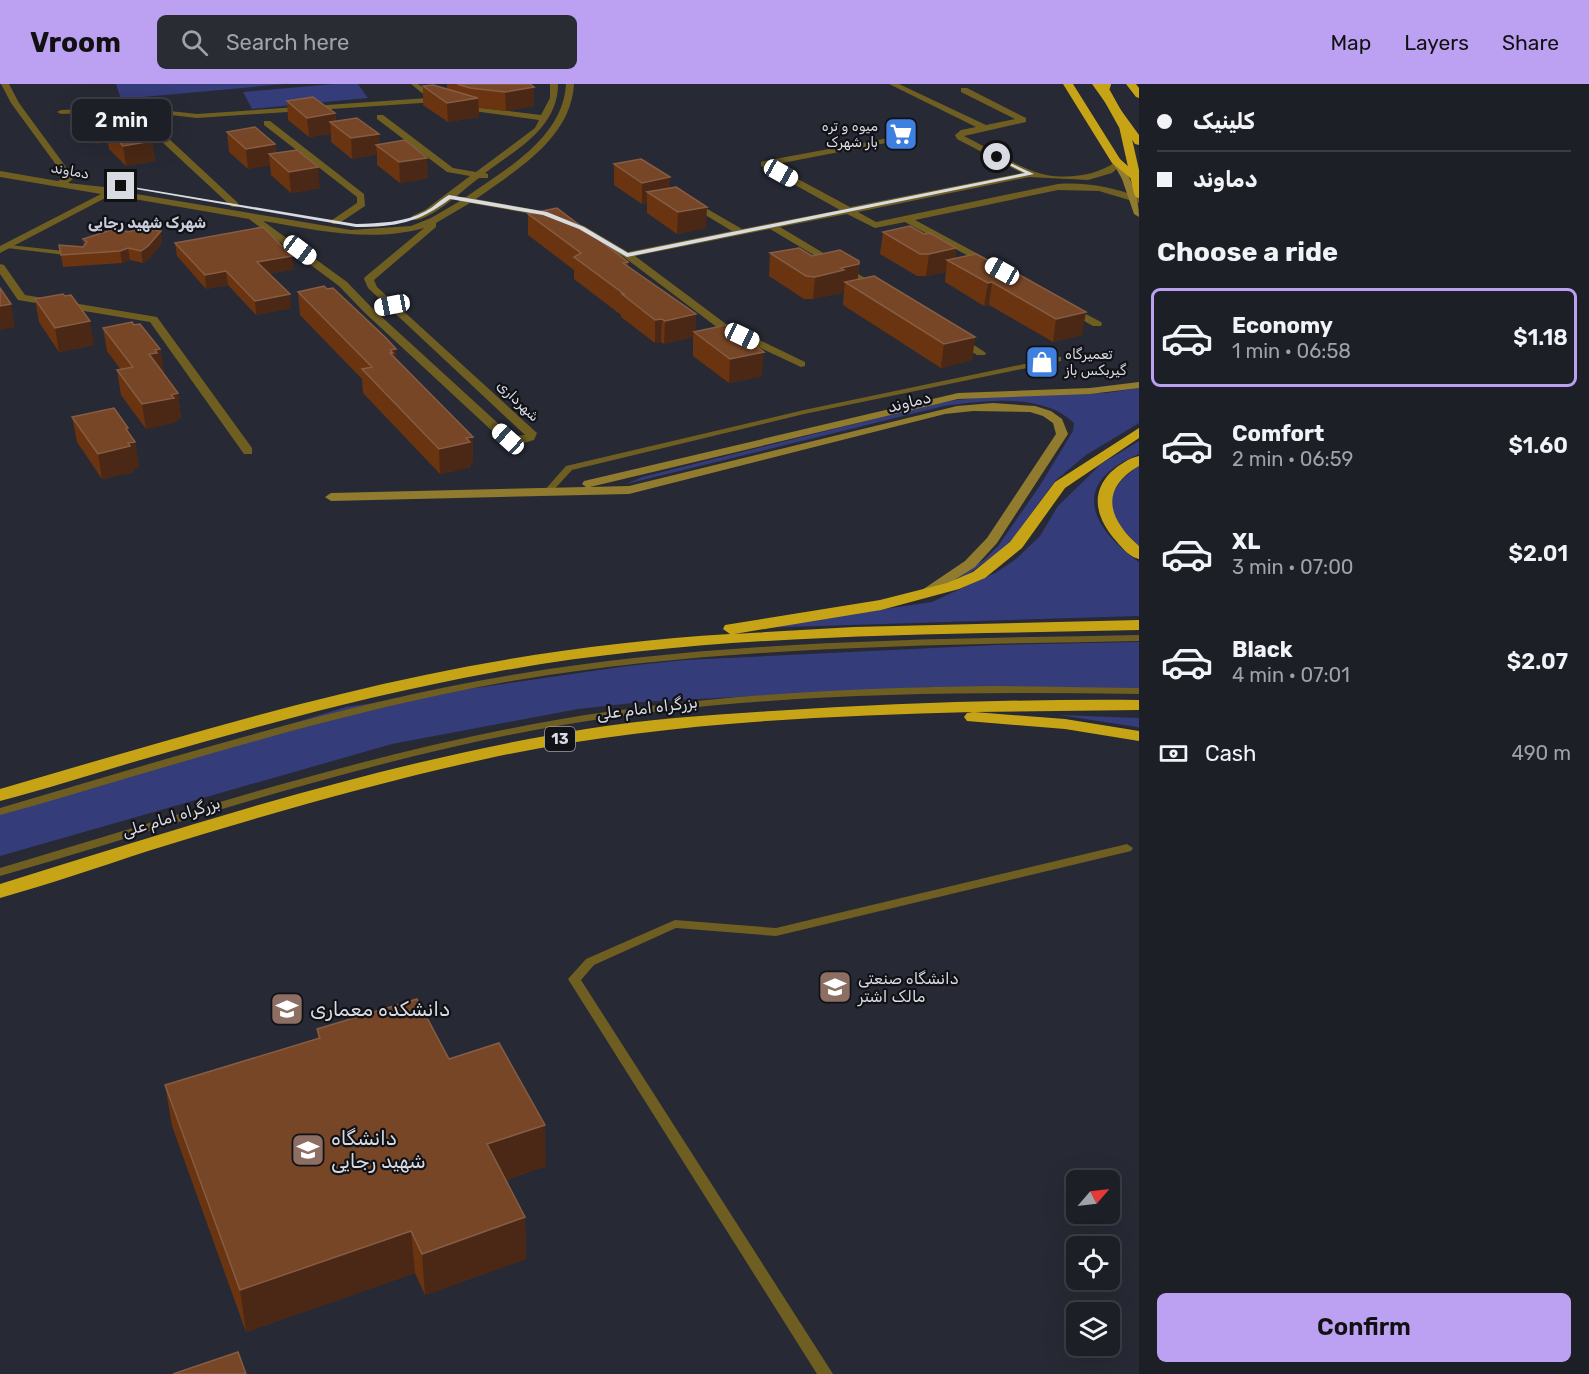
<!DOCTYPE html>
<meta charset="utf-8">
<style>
body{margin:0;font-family:Rubik,Vazirmatn,sans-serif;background:#2a2c33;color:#f1f3f6;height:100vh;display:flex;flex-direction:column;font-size:22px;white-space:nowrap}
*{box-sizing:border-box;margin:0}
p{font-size:20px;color:#a0a2a7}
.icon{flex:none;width:33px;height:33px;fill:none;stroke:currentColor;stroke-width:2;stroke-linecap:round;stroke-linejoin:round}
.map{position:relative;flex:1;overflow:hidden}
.sheet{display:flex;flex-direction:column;background:#1d1f27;width:450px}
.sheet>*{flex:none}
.guide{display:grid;align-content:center;height:132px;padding:0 18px;background:#1d1f27}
.needle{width:39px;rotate:62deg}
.fabs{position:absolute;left:1066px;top:1086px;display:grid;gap:12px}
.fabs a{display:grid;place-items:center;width:54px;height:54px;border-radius:9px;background:#1d1f27;box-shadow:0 6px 24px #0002,0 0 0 2px #3b3d44;font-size:30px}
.end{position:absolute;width:27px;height:27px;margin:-14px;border:8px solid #d9dbe2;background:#111;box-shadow:0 0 0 3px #111}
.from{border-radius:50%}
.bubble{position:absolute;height:42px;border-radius:9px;background:#1d1f27;box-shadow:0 6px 24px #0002,0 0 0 2px #3b3d44;font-size:20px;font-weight:600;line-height:42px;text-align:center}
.car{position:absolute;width:18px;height:36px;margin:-18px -9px;border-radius:8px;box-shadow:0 0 4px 2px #0007;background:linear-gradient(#fff 24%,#345 0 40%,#fff 0 76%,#345 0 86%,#fff 0)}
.guide b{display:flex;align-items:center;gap:21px;height:57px;font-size:22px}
.guide b+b{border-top:2px solid #3b3d44}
.guide i{width:15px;height:15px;background:#f1f3f6}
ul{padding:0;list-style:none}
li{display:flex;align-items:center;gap:18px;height:99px;margin:0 12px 9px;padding:0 6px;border:3px solid transparent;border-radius:9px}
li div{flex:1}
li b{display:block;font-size:22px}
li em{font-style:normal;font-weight:600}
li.selected{border-color:#bca0f2}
li>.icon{width:54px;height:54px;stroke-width:1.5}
h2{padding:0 18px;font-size:27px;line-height:72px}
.pay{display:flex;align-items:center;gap:15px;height:66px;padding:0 18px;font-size:22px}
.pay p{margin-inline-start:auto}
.cta{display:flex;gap:12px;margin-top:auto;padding:12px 18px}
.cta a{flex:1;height:69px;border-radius:9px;background:#bca0f2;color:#111;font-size:24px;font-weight:600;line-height:69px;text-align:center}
header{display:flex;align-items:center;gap:36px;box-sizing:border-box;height:84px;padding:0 30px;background:#bca0f2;color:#111}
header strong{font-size:28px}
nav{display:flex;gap:33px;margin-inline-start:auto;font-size:21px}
.search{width:420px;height:54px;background:#2a2c33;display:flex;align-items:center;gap:15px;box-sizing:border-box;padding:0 21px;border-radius:9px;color:#a0a2a7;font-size:22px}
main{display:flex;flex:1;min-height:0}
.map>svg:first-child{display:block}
</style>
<header>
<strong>Vroom</strong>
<div class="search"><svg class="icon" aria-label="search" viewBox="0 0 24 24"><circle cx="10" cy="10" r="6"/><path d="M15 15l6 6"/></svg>Search here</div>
<nav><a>Map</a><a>Layers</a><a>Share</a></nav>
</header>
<main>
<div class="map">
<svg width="1139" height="1290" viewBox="0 0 1139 1290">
<rect width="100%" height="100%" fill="#272934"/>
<path fill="#353c7a" d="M116 0H285L121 15Z
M334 0H358L368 14 252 25 243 8Z
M1139 304V339L1086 371 1055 397 1008 461 966 492 947 501 985 475 998 462 1039 403 1073 347 1074 339C1043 308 983 317 944 322L626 400 642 393 947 317 1006 311 1106 309Z
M1139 357V370C1070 399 1089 442 1139 478V532L755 544 932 518 997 488 1016 475 1040 452 1058 422 1101 380Z
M1139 382V462C1105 433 1099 409 1139 382Z
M1139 558V604L929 603 642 618 578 625 392 660 0 772V728L346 623 627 582 685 576 996 561Z
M1059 631 1139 634V644L1137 643Z"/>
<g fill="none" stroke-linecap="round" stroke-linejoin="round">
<path fill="#6f5e21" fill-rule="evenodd" d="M9 161 74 168 77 170 74 172 7 164V162Z
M1058 273H1061V277L804 330 572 386 550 410 547 411 543 408 566 382 804 326Z
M1139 551V557C932 561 723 562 518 596 388 618 260 655 134 692 89 705 45 719 0 731V724C171 674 342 619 518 590 723 556 932 555 1139 551Z
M993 602 1139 604V610C945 607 750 609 557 642 441 662 326 694 212 728 141 749 71 772 0 792V784C184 729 367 669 556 636 701 611 847 604 993 602Z
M1127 760 1133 764 1131 767 776 852 676 844 594 881 581 896 833 1290H817L568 895 586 875 675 836 776 844Z"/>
<path fill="#6f5e21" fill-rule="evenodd" d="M1 0H9L19 19 74 94 68 99 113 104 118 107 351 146 411 142 431 134 460 117 456 115 458 113H466C506 85 563 54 566 0H574C571 55 516 86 476 115L548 128 584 142 628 168 732 147 687 120 685 118 690 115 742 145 840 126 761 82V78L764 77 894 53 895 55 891 58 772 81 850 123 1022 89 957 55 955 51 961 46 976 43 889 0H899L986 41 1015 35 961 8V4H967L1026 34V38L964 52C986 63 1007 77 1030 86 1055 97 1094 94 1115 78L1122 80 1112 89 1088 96 1029 93 858 128 876 138 1058 100C1086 98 1112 103 1139 113V119L1099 107 1058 106 915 136 993 178 994 180 989 183 905 138 875 144 847 130 780 143 880 203 881 205 876 208 770 145 635 172 726 240 805 278V282L801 283 718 244 624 173 578 146 543 132 470 119 436 139V143L374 196 377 203 537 349 534 356 517 361 504 358 364 228 339 202 249 135 111 111 0 169V162L101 110 0 93V87L58 97 65 93 11 19ZM263 137C317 146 370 159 424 144L365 193 364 195 368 204 525 351 512 352 372 224 347 198Z
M411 0H418L440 16 436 18 197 34 134 27 61 30 57 28 61 26 134 23 197 30 428 14Z
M550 0H558C558 44 517 65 485 89L488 90V94H479C464 105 430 138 412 136V132L425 126 470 92 447 88 377 35V31H383L453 84 476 88 535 44 539 36 459 25 455 23 456 21 541 31 550 14Z
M264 37H270L364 110 365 122 338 140H332V136L357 119V113L264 41Z
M146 39H152L238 119V123H232L146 43Z
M0 180 4 181 25 211 157 233 252 364V370H244L150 238 18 216 0 190Z
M1067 220 1101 238 1102 240 1101 242H1093L1063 225V221Z
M958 252 962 253 986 269 985 271H977L954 257 953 255Z"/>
<path fill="#907b2e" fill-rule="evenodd" d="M1113 75H1119C1130 93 1139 111 1139 133L1134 130 1122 95 1112 77Z
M1139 298V304L1090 310 958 315 590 403 629 402 957 322 993 319 1035 322 1051 327 1062 335 1068 350 997 459 975 483 927 513 920 509 922 506 965 477 987 454 1056 350 1053 339 1043 332 1030 328 973 327 945 330 629 410 331 417 325 413 331 409 586 403 582 400 584 397 958 309 1090 304Z"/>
<path fill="#c7a416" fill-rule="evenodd" d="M1063 0H1073L1120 75 1139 92V101L1112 79Z
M1092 0H1102L1139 51V61L1135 60Z
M1126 0H1136L1139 4V14L1136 13Z
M1139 344V354L1065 404 1022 464 985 494 959 505 881 526 734 550 854 543 1139 536V546C924 551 707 549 495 588 379 609 265 640 151 673 101 687 51 704 0 717V705C141 664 281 621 425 591 525 570 628 556 730 550L723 545 725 541 880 516 947 499 973 488 1010 458 1055 398Z
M1139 372V382C1099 405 1108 435 1139 462V475C1130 473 1123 465 1117 458 1098 437 1088 411 1111 388 1119 381 1129 374 1139 372Z
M1139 616V626L974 628 1065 635 1139 647V657L1065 645 967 637 964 633 967 629 973 628C812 632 648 640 490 674 375 699 261 732 148 767 99 783 50 800 0 814V800C193 740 386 677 586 645 647 635 710 631 772 627 894 619 1016 615 1139 616Z"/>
<path stroke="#c7a416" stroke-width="10" d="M1106 0 1104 6 1124 42 1139 109"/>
</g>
<path fill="#6a3410" d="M447 0H530L534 3V22L506 27 479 24V33L448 38 423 21V2L447 5Z
M287 17 335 29 336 37 380 61 428 94 400 99 377 81V70L352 75 331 58V50L309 53 288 36Z
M75 24 115 37 116 44 152 57 155 77 126 82 109 65 108 58 95 60 78 43Z
M227 48 275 60 276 69 320 104 291 109 271 91 270 81 248 85 229 68Z
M614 80 670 104 706 144 677 150 647 129V119L642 120 614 101Z
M528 130 628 178V183L696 230 695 248 762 292 729 299 693 272V253L664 260 661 258 655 259 621 233V231L574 195V186L528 151Z
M883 148 924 150 956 164 955 174 976 170 1082 251 1053 258 989 221 984 222 945 198 946 188 926 192H917L880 170Z
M83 155 162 159 150 174 143 179 130 176 122 179 63 183 59 161 84 162Z
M175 159 294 185 269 190 291 224 256 231 228 201 206 205 177 172Z
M770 169 812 172 859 180 858 195 975 253 972 276 941 284 843 221 844 206H843L842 209 813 215H804L769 192Z
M298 208 396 265V276L473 353V378L471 379V383L440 390 363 309 362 295 300 231Z
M35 215 94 261 59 268 39 238Z
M103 244 160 265 164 289H162L178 309 181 334 176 335 177 338 146 345 121 311 117 286H121L107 267Z
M72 333 129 349 135 358 139 383 134 384V388L102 395 77 358Z
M317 945 449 975 546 1082 506 1096 525 1133 526 1175 425 1211 415 1189 246 1248 172 1042 165 1001 318 954Z"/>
<path fill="#4a2815" d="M534 3V22L506 27 505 8Z
M478 14 479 33 448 38 447 19Z
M335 29 336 43 330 38 331 50 309 53 307 34Z
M115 37 118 57 107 45 108 58 95 60 92 41Z
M379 50 380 64 376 61 377 70 352 75 351 54Z
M152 57 155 77 126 82 123 62Z
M275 60 276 77 269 70 270 81 248 85 246 65Z
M427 74 428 94 400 99 399 78Z
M318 83 320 104 291 109 289 88Z
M670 93 669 114 647 108V119L642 120V99Z
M707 123 706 144 677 150 678 128Z
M161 147 162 159 150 174 143 179 141 167Z
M128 164 130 176 122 179 120 167Z
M956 164 954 180 947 176 946 188 926 192 929 170Z
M292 172 294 185 258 192 257 178Z
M859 180 857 203 845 198 844 206H843L842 209 813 215 815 193 841 184Z
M226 187 228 201 206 205 205 191Z
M992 198 989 221 984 222 988 199Z
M290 210 291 224 256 231 255 217Z
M11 220 15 243 0 246V222Z
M1086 228 1082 251 1053 258 1056 235Z
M696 230 695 249 694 248 693 253 664 260 665 237Z
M662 235 661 258 655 259V236Z
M90 237 94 261 59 268 55 244Z
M975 253 972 276 941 284 944 260Z
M160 265 164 289H160L149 270 155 266Z
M396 265 397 289 394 293 390 266Z
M764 268 762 292 729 299 730 275Z
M178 309 181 334 176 335 177 338 146 345 142 320Z
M128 344 130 359 135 358 139 383 134 384V388L102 395 98 370 126 345Z
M473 353V378L471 379V383L440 390 439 365Z
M545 1041 546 1082 488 1102 487 1060Z
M525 1133 526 1175 425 1211 422 1170Z
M411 1147 415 1189 246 1248 240 1206Z"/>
<path fill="#764626" stroke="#865d44" stroke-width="1.5" d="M457 0H530L534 3 505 8 470 4Z
M433 1 478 14 447 19 423 2Z
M313 13 335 29 307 34 287 17Z
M98 20 115 37 92 41 75 24Z
M357 34 379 50 351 54 330 38Z
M135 41 152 57 123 62 107 45Z
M255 43 275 60 246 65 227 48Z
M405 56 427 74 399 78 376 61Z
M297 66 318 83 289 88 269 70Z
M641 75 670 93 642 99 614 80Z
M676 103 707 123 678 128 647 108Z
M557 124 628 178 623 179 696 230 665 237 662 235 655 236 622 210H624L574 173 581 169 528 130Z
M910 142 924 150 930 149 956 164 929 170H920L883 148Z
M263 143 292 172 257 178 290 210 255 217 226 187 205 191 175 159Z
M141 144 161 147 148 162 141 167 128 164 120 167 61 171 59 161 83 163 87 158 83 155 111 146 119 145 128 148Z
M799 164 812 172 840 166 859 177V180L841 184 844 186 815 193 806 192 770 169Z
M976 170 991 178 995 177 1086 228 1056 235 992 198 988 199 947 176Z
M874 192 975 253 944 260 845 198Z
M324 202 327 205 333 204 386 254 396 265 390 266 393 269H390L473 353 466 354 470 358 439 365 362 285 372 283 298 208Z
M0 204 11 220 0 222Z
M63 210 65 212 71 211 90 237 55 244 35 215Z
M132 238 134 241 140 240 160 265 155 266 157 269 149 270 178 309 171 311 174 314 142 320 117 286 133 283 103 244Z
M726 241 764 268 730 275 694 248Z
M114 324 128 344 126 345 135 358 128 359 130 362 98 370 72 333Z
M417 915 449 975 499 959 545 1041 487 1060 525 1133 422 1170 411 1147 240 1206 165 1001 320 954 317 945Z
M238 1268 246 1290H173Z"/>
<path fill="#d9dbe2" d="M995 72 1034 90 627 173 579 145 543 131 450 115C418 139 396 143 356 143L118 102 121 101 356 140C380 139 404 139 426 127 434 123 441 115 449 111L547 128 584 143 628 169 1025 89 995 74Z"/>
<defs>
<symbol id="supermarket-square" viewBox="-11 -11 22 22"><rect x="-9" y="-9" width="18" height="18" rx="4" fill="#3f7fe0" stroke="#111217"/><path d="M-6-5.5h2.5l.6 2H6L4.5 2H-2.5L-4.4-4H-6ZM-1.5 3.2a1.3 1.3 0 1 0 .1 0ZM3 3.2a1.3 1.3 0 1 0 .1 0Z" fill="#fff"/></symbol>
<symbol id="shop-square" viewBox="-11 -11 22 22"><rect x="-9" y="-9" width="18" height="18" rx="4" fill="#3f7fe0" stroke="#111217"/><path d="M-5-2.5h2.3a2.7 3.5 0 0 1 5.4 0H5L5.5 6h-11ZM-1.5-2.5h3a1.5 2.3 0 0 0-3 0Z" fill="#fff"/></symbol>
<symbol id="university-square" viewBox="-11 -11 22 22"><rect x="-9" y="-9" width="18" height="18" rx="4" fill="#8d6e63" stroke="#111217"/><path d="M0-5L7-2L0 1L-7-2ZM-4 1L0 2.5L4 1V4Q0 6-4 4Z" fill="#fff"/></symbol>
</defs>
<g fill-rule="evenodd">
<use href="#supermarket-square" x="882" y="31" width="38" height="38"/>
<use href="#shop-square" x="1023" y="259" width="38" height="38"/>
<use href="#university-square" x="816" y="884" width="38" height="38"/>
<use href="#university-square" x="268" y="906" width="38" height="38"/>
<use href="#university-square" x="289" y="1047" width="38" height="38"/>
</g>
<g text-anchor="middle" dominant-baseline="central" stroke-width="4.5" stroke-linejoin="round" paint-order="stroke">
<g font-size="14" fill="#d9dbe2" stroke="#111217" text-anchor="end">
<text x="878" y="42">میوه و تره<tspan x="878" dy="16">بار شهرک</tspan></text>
<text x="1065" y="270" text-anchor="start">تعمیرگاه<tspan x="1065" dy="16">گیربکس باز</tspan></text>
</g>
<g font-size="14" fill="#d9dbe2" stroke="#111217">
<text transform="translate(70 87) rotate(10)">دماوند</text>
<text transform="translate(518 317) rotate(44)">شهرداری</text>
</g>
<g font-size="15" font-weight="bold" fill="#c9ccda" stroke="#111217">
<text x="147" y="139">شهرک شهید رجایی</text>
</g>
<rect fill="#111217" stroke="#9d9fa5" stroke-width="1.5" x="545" y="643" width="30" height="24" rx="4.5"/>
<g font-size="15" font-weight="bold" fill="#d9dbe2">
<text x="560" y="655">13</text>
</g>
<g font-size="16" fill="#d9dbe2" stroke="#111217">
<text transform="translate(909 318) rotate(-14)">دماوند</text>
<text transform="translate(647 624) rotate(-7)">بزرگراه امام علی</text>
<text transform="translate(171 733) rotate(-17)">بزرگراه امام علی</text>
</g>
<g font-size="16" fill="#d9dbe2" stroke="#111217" text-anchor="start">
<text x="858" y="894">دانشگاه صنعتی<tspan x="858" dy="18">مالک اشتر</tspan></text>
</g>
<g font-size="20" fill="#d9dbe2" stroke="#111217" text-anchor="start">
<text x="310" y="925">دانشکده معماری</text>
<text x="331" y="1054">دانشگاه<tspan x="331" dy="23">شهید رجایی</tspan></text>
</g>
</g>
</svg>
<div class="fabs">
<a><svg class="needle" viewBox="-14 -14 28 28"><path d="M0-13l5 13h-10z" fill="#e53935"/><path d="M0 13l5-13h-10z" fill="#a0a2a7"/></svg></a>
<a><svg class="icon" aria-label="locate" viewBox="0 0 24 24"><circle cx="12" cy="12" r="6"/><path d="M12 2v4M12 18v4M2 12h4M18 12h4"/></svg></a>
<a><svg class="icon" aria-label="layers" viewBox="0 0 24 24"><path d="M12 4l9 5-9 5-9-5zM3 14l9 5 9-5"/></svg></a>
</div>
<i class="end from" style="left:997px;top:73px"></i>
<i class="end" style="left:121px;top:102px"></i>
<div class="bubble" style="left:72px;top:15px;width:99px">2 min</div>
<i class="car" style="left:781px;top:89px;rotate:119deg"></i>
<i class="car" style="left:300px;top:166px;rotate:127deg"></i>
<i class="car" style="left:1002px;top:187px;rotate:299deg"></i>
<i class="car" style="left:392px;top:221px;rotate:259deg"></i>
<i class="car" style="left:742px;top:252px;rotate:115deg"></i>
<i class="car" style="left:508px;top:355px;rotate:312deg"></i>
</div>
<section class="sheet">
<div class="guide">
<b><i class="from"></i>کلینیک</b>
<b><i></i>دماوند</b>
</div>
<h2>Choose a ride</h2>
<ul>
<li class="selected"><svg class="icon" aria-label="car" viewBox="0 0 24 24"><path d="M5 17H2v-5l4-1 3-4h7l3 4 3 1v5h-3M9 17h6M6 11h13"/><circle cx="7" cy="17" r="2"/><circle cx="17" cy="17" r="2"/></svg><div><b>Economy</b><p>1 min · 06:58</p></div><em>$1.18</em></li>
<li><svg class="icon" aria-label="car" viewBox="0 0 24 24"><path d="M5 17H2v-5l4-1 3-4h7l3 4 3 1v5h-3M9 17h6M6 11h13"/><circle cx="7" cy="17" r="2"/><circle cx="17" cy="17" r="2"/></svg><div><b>Comfort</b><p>2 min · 06:59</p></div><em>$1.60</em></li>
<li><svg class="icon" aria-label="car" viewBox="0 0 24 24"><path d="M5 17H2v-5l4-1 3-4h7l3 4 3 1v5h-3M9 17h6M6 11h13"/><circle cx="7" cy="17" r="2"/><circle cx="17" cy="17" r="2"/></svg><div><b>XL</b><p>3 min · 07:00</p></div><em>$2.01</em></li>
<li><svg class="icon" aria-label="car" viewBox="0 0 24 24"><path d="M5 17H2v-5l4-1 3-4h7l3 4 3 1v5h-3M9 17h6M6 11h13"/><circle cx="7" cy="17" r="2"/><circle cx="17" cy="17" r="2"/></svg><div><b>Black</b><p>4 min · 07:01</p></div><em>$2.07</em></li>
</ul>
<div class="pay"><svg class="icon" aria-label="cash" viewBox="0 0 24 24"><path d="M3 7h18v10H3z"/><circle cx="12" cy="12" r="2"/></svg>Cash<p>490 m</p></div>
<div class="cta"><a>Confirm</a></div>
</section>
</main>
